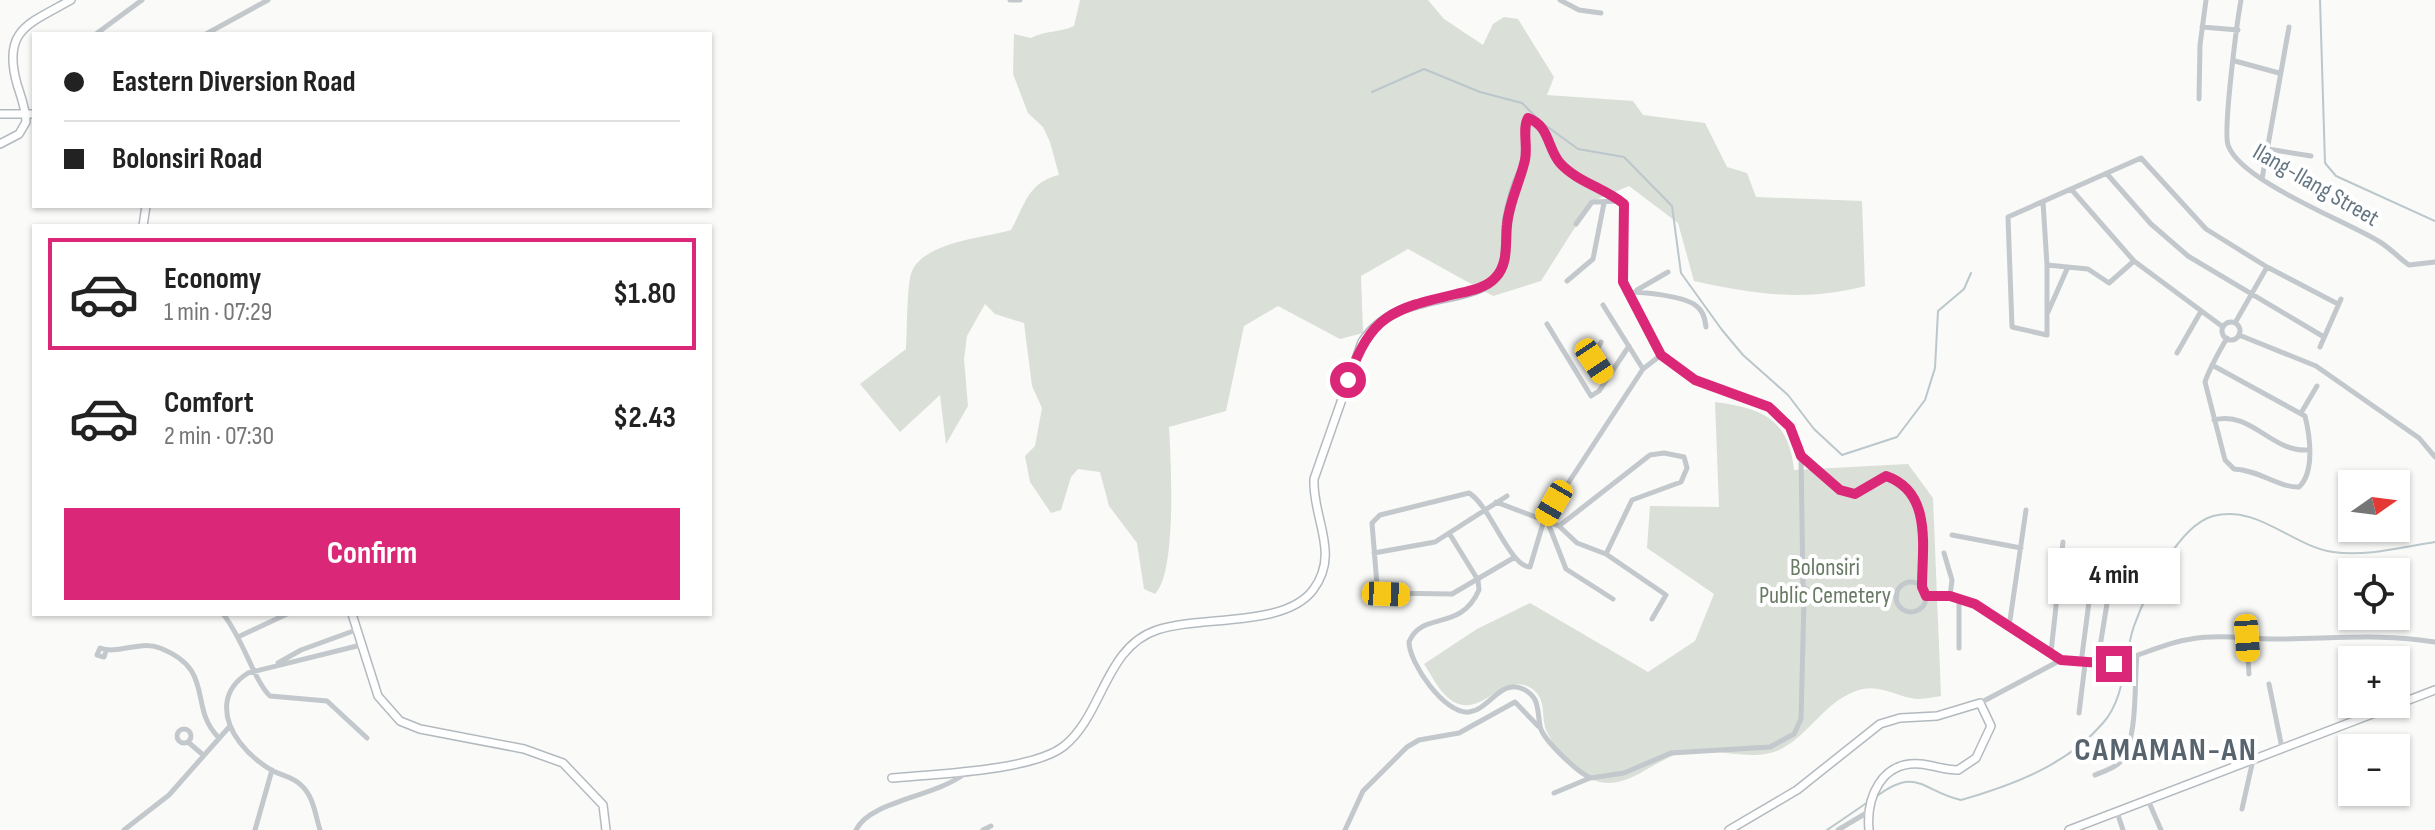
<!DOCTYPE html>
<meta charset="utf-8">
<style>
body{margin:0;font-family:"Sofia Sans Condensed",sans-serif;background:#f6f6f6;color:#222;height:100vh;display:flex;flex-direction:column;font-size:30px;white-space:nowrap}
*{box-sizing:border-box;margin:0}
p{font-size:26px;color:#767676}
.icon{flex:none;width:44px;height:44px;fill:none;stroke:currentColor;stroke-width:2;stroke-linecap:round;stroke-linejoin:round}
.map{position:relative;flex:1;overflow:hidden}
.drawer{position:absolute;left:32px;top:224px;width:680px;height:392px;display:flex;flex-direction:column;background:#fff;border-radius:0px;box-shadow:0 2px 6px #0004}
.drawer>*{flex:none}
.banner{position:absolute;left:32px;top:32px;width:680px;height:176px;border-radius:0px;box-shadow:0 2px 6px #0004;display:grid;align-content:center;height:176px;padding:0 32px;background:#fff}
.needle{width:52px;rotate:76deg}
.buttons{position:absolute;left:2338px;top:470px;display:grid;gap:16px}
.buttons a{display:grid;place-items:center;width:72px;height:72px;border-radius:0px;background:#fff;box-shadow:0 2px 6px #0004;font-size:40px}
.end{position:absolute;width:36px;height:36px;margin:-18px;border:10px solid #db2777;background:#fff;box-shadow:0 0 0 4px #fff}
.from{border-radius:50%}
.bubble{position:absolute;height:56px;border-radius:0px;background:#fff;box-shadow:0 2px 6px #0004;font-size:26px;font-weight:700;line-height:56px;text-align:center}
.car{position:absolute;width:24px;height:48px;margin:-24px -12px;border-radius:10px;box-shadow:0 0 6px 2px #0007;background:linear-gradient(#f5c518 24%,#345 0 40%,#f5c518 0 76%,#345 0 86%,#f5c518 0)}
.banner b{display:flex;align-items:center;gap:28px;height:76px;font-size:30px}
.banner b+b{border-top:2px solid #e0e0e0}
.banner i{width:20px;height:20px;background:#222}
ul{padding:14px 0 0;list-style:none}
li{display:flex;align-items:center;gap:24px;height:112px;margin:0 16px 12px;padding:0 16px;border:4px solid transparent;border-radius:0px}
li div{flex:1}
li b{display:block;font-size:30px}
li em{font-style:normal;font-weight:700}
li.active{border-color:#db2777}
li>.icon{width:72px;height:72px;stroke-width:1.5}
.button{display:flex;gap:16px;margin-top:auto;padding:16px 32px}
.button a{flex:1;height:92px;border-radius:0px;background:#db2777;color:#fff;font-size:32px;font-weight:700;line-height:92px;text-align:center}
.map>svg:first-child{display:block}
</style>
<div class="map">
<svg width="2435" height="830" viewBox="0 0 2435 830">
<rect width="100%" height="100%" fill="#fafaf8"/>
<path fill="#dadfd7" d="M1080 0H1428L1444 19 1483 45 1493 24 1504 17 1518 19 1554 77 1547 95 1633 101 1643 115 1705 123 1727 167 1747 173 1756 197 1862 201 1865 286C1805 302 1754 294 1694 281L1678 223 1629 186 1591 202 1541 281 1493 296 1408 249 1361 276 1363 333 1340 339 1278 306 1244 326 1226 411 1169 427C1171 460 1177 573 1155 594L1144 589 1137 543 1109 506 1100 472 1078 469 1071 477 1061 510 1051 513 1030 482 1025 456 1035 446 1042 408 1032 386 1024 323 995 314 985 304 967 336 964 359 968 406 946 444 940 395 900 432 860 384 906 349C907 334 907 286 911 274 921 242 984 238 1011 230 1025 205 1028 182 1059 175L1050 142 1043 127 1028 113 1013 74 1014 34 1031 38C1046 30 1059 33 1074 26Z
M1715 402C1762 408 1789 419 1794 470L1908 464 1933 498 1941 696C1933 697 1924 699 1917 699 1898 697 1882 685 1863 689 1827 697 1812 733 1781 749 1749 765 1710 743 1678 754 1650 762 1620 797 1588 777 1575 769 1553 746 1547 732 1540 717 1548 699 1531 688 1500 669 1478 729 1444 694 1436 685 1430 673 1424 664L1477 629 1530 603 1648 672 1695 641 1714 594 1647 548 1650 506 1719 507Z"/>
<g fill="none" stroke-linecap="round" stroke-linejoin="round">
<path stroke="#bbc7cb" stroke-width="2" d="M2320 0 2325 163 2336 176 2435 221
M1372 92 1424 69 1480 92 1522 103 1541 122 1578 149 1624 157 1672 206 1681 273 1722 330 1743 355 1788 395 1814 429 1842 455 1897 437 1925 400 1935 368 1938 311 1964 289 1971 273
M1877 796C1917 766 1922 791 1961 800 2013 785 2067 765 2103 723 2126 697 2123 658 2134 626 2146 593 2178 526 2213 516 2257 504 2292 546 2333 552 2366 557 2403 547 2435 542
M1827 830 1868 802"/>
<defs>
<path id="secondary" d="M0 114H34
M0 144 19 134 26 122C26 109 21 97 17 84 2 30 28 24 71 0
M143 226 146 206
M352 614 378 696 400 721 420 729 524 749 563 763 603 805 606 830
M892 778C933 774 1033 771 1064 746 1103 715 1105 647 1157 630 1201 615 1284 628 1313 590 1341 553 1312 518 1314 479L1362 342C1397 288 1473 308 1498 275 1509 260 1505 238 1507 220 1510 204 1514 188 1521 173
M1729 830 1797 790 1880 724 1900 718 1937 716 1980 703 1991 726 1976 758 1958 770C1944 770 1933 765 1920 764 1881 761 1866 798 1869 830
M2069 830 2435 690"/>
</defs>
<use href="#secondary" stroke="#b3babf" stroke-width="10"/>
<path stroke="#c3c8cc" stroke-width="5" d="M1010 0H1020
M1560 0 1579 10 1601 13
M2241 0C2237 22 2223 130 2228 145 2240 181 2346 221 2380 242 2391 249 2399 258 2409 265L2435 262
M2202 27 2238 30
M96 34 142 0
M206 34 268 0
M2235 61 2279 73
M2199 99 2200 45 2206 0
M2268 149 2311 156
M1521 173C1525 157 1522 127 1528 118L1542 126 1563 166 1624 204 1623 282 1661 355 1695 380 1769 407 1794 433 1801 456 1803 587
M2107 174 2151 224 2188 256 2324 337
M2262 179 2289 27
M2071 189 2134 261 2223 327
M2043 202 2047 265 2088 269 2109 283 2134 261
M1576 224 1592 202 1620 201
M2047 265V335L2012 327 2008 217 2141 158 2206 229 2267 267 2338 304
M1567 281 1593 259 1604 203
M1637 290 1668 272
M1626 293C1639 290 1685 297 1695 305 1703 310 1705 318 1706 327
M1603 305 1643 369
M2048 312 2067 269
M2222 331a9 9 0 1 1 18 0a9 9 0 1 1-18 0Z
M2235 323 2267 267
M1547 324 1591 396 1599 391 1629 346
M2239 335 2316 366 2419 438 2435 457
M1601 342 1593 357 1605 378
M2320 347 2341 299
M2177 353 2200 313
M2212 365 2305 416C2310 436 2315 472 2299 487 2280 488 2259 470 2234 469L2225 460 2205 382C2210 367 2219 352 2227 338
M2301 413 2317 386
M2214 420C2251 410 2271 452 2307 450
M1802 457 1829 482 1848 494 1862 490 1886 476C1933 491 1922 549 1922 587
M1496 502 1559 526 1577 543 1606 554 1666 595 1652 619
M1548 523 1566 569 1613 599
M1559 526 1650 455 1664 453 1684 457 1687 468 1681 482 1632 500 1606 554
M1449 533 1478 580 1479 590C1460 633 1422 610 1409 642 1409 663 1445 715 1469 712 1489 710 1501 678 1523 689 1540 697 1537 710 1540 726 1542 739 1578 773 1591 778L1624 773 1671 753 1770 747 1794 734 1801 719 1804 601
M1952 535 2021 548
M1374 553 1435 542 1507 496
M1944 553 1952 580 1950 596
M1515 557 1452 594 1382 593 1377 585 1372 523 1380 515 1469 493C1490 505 1509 566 1530 567L1544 520 1643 369 1661 355
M1896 597a15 15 0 1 1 30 0a15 15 0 1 1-30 0Z
M1795 594a7 7 0 1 1 14 0a7 7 0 1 1-14 0Z
M1809 594 1897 596
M1926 596C1990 591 2025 657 2085 664 2123 668 2154 644 2191 639 2219 634 2248 639 2276 639 2330 639 2382 633 2435 642
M223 614C243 638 254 681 270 696L327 701 367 738
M2009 627 2026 510
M240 636 287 614
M2247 638 2249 674
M1959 648V598
M106 651 104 657 97 655 100 648C118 655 139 640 160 648 216 670 188 706 218 737
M2051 652 2063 542
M278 663 301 650 356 630
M2081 663 2095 556
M2097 665 2110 585 2120 579
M2269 684 2282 748
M1980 703 2061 660
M2079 713 2085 664
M177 736a7 7 0 1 1 14 0a7 7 0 1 1-14 0Z
M188 742 202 754
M2095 775C2104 771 2116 768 2122 760 2138 737 2134 683 2137 656
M1554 793 1590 778
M2148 800 2161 830
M2242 809 2253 760
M2117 812 2123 830
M124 830 169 795 230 726
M255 830 272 770
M320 830C315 814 314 797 301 785 293 777 283 776 273 771 250 758 223 731 227 702 229 689 237 680 248 673L361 645
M856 830C870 800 939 797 968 771
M983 830 991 826
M1345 830 1363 791 1407 747 1419 740 1459 733 1515 702 1538 726
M1838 830 1868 812"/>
<use href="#secondary" stroke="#fff" stroke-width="7"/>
</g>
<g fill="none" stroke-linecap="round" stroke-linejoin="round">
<path stroke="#db2777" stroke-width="10" d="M1348 380C1371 315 1391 309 1456 294 1469 291 1486 288 1495 278 1509 264 1505 243 1507 225 1509 202 1520 182 1525 160 1528 147 1522 128 1528 118 1550 126 1547 148 1560 163 1577 182 1605 188 1624 204L1623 282 1661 355 1695 380 1769 407 1790 427 1801 456 1840 490 1855 494 1886 476C1933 492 1922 548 1922 587L1926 596H1950L1975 604 2061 660 2114 664"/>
</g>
<g text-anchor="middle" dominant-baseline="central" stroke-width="8" stroke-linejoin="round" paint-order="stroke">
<g font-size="24" fill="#657683" stroke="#fff">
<text transform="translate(2316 185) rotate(30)">Ilang-Ilang Street</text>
</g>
<g font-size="24" fill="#687a64" stroke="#fff">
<text x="1825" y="567">Bolonsiri<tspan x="1825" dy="28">Public Cemetery</tspan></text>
</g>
<g font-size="32" font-weight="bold" letter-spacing="2" fill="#57646e" stroke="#fff">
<text x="2166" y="750">CAMAMAN-AN</text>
</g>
</g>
</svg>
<div class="buttons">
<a><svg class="needle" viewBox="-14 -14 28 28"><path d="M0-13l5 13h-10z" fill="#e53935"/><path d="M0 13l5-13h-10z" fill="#767676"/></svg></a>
<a><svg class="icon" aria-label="locate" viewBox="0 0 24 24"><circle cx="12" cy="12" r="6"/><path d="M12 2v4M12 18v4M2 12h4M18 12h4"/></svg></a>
<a>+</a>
<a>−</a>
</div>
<i class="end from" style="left:1348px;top:380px"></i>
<i class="end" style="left:2114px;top:664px"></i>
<div class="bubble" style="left:2048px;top:548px;width:132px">4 min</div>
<i class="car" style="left:1594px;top:361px;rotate:146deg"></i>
<i class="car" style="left:1554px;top:503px;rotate:210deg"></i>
<i class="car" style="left:1386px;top:594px;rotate:92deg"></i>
<i class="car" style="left:2247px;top:638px;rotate:176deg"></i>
<div class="banner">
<b><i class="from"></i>Eastern Diversion Road</b>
<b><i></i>Bolonsiri Road</b>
</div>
<section class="drawer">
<ul>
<li class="active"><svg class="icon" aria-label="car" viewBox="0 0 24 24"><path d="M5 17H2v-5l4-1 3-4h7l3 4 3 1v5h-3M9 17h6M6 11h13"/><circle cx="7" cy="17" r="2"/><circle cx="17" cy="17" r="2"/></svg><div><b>Economy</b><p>1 min · 07:29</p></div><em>$1.80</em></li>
<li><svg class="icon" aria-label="car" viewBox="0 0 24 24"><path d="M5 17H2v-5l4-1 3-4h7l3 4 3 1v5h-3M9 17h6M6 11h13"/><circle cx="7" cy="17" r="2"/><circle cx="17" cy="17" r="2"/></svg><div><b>Comfort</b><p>2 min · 07:30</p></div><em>$2.43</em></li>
</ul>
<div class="button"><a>Confirm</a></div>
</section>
</div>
